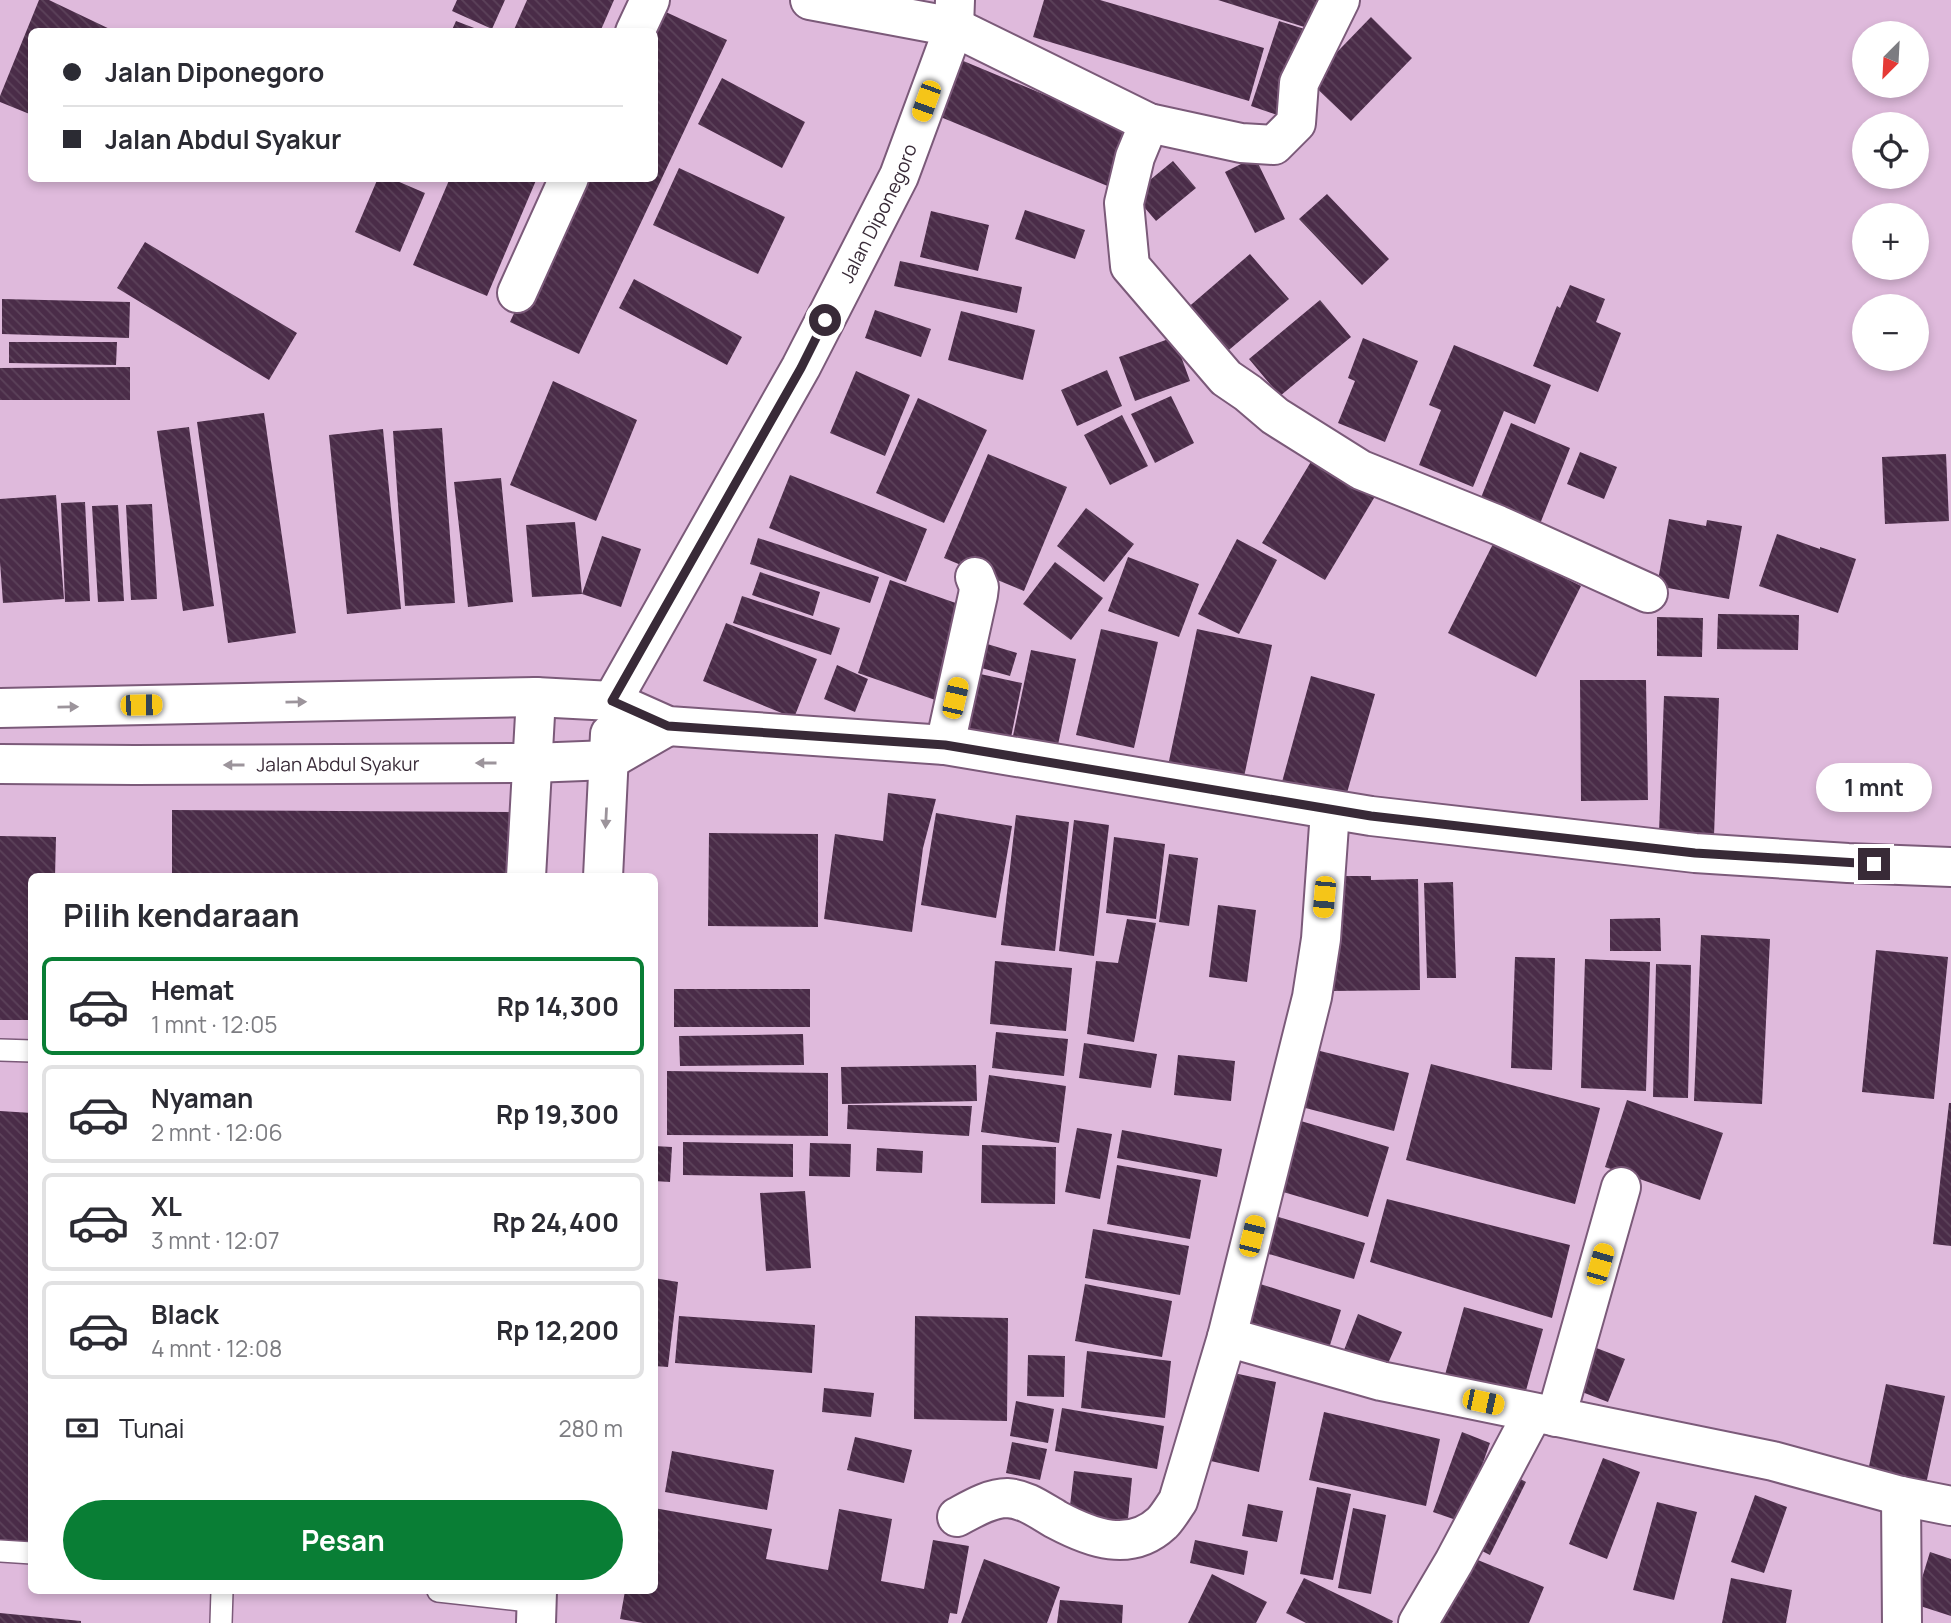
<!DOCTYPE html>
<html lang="id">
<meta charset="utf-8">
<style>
body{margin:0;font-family:Manrope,sans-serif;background:#f7f7f7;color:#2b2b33;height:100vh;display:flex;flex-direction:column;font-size:26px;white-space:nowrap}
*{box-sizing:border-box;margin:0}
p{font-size:23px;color:#7c7c81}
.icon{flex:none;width:38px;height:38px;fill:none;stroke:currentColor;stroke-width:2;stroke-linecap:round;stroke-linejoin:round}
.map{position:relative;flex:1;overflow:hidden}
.side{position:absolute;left:28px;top:873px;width:630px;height:721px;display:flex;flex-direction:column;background:#fff;border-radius:10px;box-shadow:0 4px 10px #0003}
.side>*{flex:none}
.guide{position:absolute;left:28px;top:28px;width:630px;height:154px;border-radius:10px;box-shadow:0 4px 10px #0003;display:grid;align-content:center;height:154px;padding:0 35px;background:#fff}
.needle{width:46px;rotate:204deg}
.controls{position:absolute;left:1852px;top:21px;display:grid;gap:14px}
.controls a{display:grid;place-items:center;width:77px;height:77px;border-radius:50%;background:#fff;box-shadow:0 4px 10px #0003;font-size:35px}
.end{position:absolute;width:32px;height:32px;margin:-16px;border:9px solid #382a37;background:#fff;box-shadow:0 0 0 4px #fff}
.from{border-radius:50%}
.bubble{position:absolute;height:49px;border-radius:24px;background:#fff;box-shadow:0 4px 10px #0003;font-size:23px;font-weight:700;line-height:49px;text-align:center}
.car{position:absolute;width:21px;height:42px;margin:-21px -10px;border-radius:9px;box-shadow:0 0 5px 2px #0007;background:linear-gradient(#f5c518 24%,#345 0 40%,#f5c518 0 76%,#345 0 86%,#f5c518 0)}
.guide b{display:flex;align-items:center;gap:24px;height:66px;font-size:26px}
.guide b+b{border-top:2px solid #e1e1e2}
.guide i{width:18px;height:18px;background:#2b2b33}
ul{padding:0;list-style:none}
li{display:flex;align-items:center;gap:21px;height:98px;margin:0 14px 10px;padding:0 21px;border:4px solid #e1e1e2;border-radius:10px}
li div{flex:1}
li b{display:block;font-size:26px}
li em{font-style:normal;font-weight:700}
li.current{border-color:#097e35}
li>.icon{width:63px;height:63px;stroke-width:1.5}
h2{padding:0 35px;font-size:32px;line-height:84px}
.pay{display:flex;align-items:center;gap:18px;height:77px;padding:0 35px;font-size:26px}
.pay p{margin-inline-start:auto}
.button{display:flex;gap:14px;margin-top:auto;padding:14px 35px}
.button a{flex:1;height:80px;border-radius:42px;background:#097e35;color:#fff;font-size:28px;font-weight:700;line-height:80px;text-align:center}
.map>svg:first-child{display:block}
</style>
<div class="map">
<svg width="1951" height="1623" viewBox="0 0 1951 1623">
<defs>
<pattern id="building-back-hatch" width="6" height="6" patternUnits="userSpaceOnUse" patternTransform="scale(1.75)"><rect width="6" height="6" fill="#4a2c48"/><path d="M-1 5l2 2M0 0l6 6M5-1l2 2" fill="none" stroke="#5c425a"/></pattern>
</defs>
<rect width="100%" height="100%" fill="#dfbadc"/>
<path fill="url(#building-back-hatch)" d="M39 0H49L116 32H32V115L0 102V96Z
M457 0H505L492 29 452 11Z
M527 0H614L600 32H513Z
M1044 0H1100L1264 48 1249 101 1033 37Z
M1218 0H1326L1317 31Z
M657 8 727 40 579 354 510 322 577 178H654V32Z
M1371 17 1412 58 1351 121 1309 81Z
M456 21 482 31V32H451Z
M1279 21 1311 31 1283 117 1251 106Z
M949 55 1132 131 1110 187 926 111Z
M722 78 805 122 782 168 698 124Z
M1255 157 1285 219 1255 233 1225 172Z
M1173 161 1196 188 1156 221 1133 194Z
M679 168 785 217 758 274 653 225Z
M378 178H390L425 193 400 252 355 232Z
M450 178H537L487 296 413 265Z
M1327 194 1389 259 1362 285 1299 219Z
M1025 210 1085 230 1075 259 1015 239Z
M931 211 989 225 978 271 920 257Z
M145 242 297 333 269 380 117 288Z
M1250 254 1289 299 1223 355 1185 310Z
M900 261 1022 287 1017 313 894 286Z
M634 279 742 337 727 365 619 308Z
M1570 285 1605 299 1596 322 1621 333 1598 392 1533 366 1557 306 1560 308Z
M2 299 130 302 129 338 2 334Z
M1320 300 1351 337 1280 396 1249 359Z
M875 310 931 329 921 357 865 338Z
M961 311 1035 330 1023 380 948 360Z
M1174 337 1190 381 1135 401 1119 357Z
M1363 338 1418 361 1385 442 1338 423 1355 381 1348 378Z
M9 342H117L116 365 9 363Z
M1454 345 1551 385 1535 424 1504 411 1473 487 1419 465 1441 410 1429 405Z
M130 367V400H0V368Z
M1107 370 1122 406 1077 426 1061 390Z
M856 371 910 395 885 456 830 433Z
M553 381 637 420 596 521 510 485Z
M1171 396 1194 443 1155 463 1131 414Z
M918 398 987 430 944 523 876 493Z
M264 413 296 633 228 643 197 422Z
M1122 415 1148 466 1110 485 1084 435Z
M1511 423 1570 448 1538 529 1478 505Z
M189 427 214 606 183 611 157 431Z
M442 428 455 603 405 606 393 431Z
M383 429 401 609 347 614 329 435Z
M1580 452 1617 467 1604 499 1567 484Z
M988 454 1067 487 1024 591 944 558Z
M1946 454 1949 521 1885 524 1882 457Z
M1315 455 1377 493 1325 580 1262 543Z
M790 475 927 529 906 582 769 528Z
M501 478 513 602 468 607 454 482Z
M56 495 64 599 3 603 0 562V499Z
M85 502 90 601 65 602 61 503Z
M152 504 157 599 131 600 126 505Z
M118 505 124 601 98 602 92 506Z
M1086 508 1134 544 1104 582 1057 546Z
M1669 519 1706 526 1707 520 1742 526 1729 599 1657 586Z
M575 522 582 594 602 536 641 549 621 607 582 594 532 597 526 525Z
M1777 534 1820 549V547L1856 559 1838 613 1759 586Z
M758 538 879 577 870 603 750 564Z
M1237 539 1277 560 1239 634 1198 614Z
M1494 542 1581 586 1536 677 1448 633Z
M1128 557 1199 584 1179 637 1108 611Z
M1055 562 1103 598 1071 640 1023 604Z
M760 572 820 592 813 616 752 595Z
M890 580 970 608 938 701 858 673Z
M742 596 840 628 831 655 733 623Z
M1718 614 1799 615 1798 650 1717 649Z
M1657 617 1703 618 1702 657 1657 656Z
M726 623 817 659 794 718 703 681Z
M1101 629 1158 642 1134 748 1076 735Z
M1197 629 1272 645 1241 791 1166 775Z
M974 640 1017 653 1010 676 967 664Z
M1031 650 1076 659 1055 759 1010 750Z
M837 665 868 679 855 712 824 699Z
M962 670 1022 683 1009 747 949 734Z
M1311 676 1375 694 1345 800 1282 782Z
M1580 680H1646L1648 800 1581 801Z
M1664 696 1719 698 1714 836 1659 833Z
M888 793 936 799 923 848 912 932 824 919 835 834 883 841Z
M172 810 519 812 516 877H172Z
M936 813 1012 826 996 918 921 905Z
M1016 815 1069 822 1055 951 1001 945Z
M1074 820 1109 825 1094 956 1059 951Z
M709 833 818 834V927L708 926Z
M0 836 56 837 55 877H32V1020H0Z
M1114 837 1165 844 1156 919 1106 913Z
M1169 854 1198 858 1189 926 1159 922Z
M1329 876H1371V880L1418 879 1420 990 1330 991Z
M1453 882 1456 978H1427L1424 883Z
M1218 905 1256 910 1247 982 1209 977Z
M1660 918 1661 951H1610V919Z
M1127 919 1156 923 1134 1042 1087 1034 1096 961 1118 963Z
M1701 935 1770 939 1762 1104 1694 1101Z
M1876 950 1948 957 1934 1099 1862 1092Z
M1515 957 1555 958 1552 1070 1511 1068Z
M1585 959 1650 962 1646 1091 1581 1088Z
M995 961 1072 968 1066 1031 990 1024Z
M1656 964 1691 965 1688 1098 1653 1097Z
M674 989H810V1027H674Z
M996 1032 1068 1039 1064 1076 992 1068Z
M803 1034 804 1065 680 1066 679 1036Z
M1084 1043 1157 1054 1151 1088 1079 1078Z
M1304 1047 1409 1073 1394 1131 1290 1104Z
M1178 1055 1235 1061 1231 1101 1174 1095Z
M1431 1064 1600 1108 1575 1204 1406 1160Z
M976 1065 977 1101 842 1104 841 1067Z
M667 1071 828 1073V1136L667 1135Z
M989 1075 1066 1086 1059 1143 981 1132Z
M1627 1100 1723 1133 1700 1200 1605 1167Z
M1949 1103H1951V1246L1933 1244Z
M848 1105 972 1106 969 1136 847 1129Z
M0 1111 32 1113V1543L0 1540Z
M1294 1119 1389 1147 1368 1217 1273 1189Z
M1077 1128 1112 1134 1100 1199 1065 1192Z
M1122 1130 1222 1149 1217 1177 1117 1158Z
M683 1142 793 1144V1177L683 1175Z
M810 1143 851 1144 850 1177 809 1176Z
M982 1145 1056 1147 1055 1204 981 1203Z
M654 1146 672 1147 670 1182 654 1181Z
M877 1148 923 1151 922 1173 876 1171Z
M1117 1165 1201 1180 1190 1239 1107 1224Z
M805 1191 811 1268 766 1271 760 1193Z
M1387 1199 1570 1245 1552 1318 1370 1262Z
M1272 1215 1365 1243 1354 1279 1262 1252Z
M1093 1229 1189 1246 1180 1295 1085 1278Z
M654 1278 678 1282 668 1367 654 1366Z
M1251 1281 1341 1310 1325 1361 1239 1332Z
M1085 1284 1172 1301 1162 1357 1075 1341Z
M1464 1307 1543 1329 1522 1405 1443 1382Z
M1358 1314 1402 1332 1381 1379 1339 1363Z
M679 1316 815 1325 812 1373 675 1363Z
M915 1316 1008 1318 1007 1421 914 1419Z
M1586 1344 1625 1359 1608 1402 1569 1387Z
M1087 1351 1171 1361 1165 1418 1081 1408Z
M1028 1355 1065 1356 1064 1397 1027 1396Z
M1220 1370 1276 1382 1259 1472 1202 1459Z
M1886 1384 1945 1396 1925 1489 1867 1476Z
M824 1388 874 1393 871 1417 822 1412Z
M1016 1401 1054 1409 1048 1443 1010 1436Z
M1062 1408 1164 1426 1157 1469 1055 1451Z
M1324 1412 1440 1439 1426 1506 1309 1480Z
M1462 1432 1490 1443 1462 1522 1433 1512Z
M855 1437 912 1450 904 1483 847 1470Z
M1012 1442 1047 1449 1040 1480 1006 1473Z
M672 1451 774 1470 767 1510 665 1492Z
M1603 1458 1640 1472 1607 1559 1569 1544Z
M1074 1471 1132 1478 1127 1529 1068 1523Z
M1509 1473 1526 1482 1490 1555 1474 1547Z
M1317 1487 1351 1494 1333 1580 1300 1574Z
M1755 1495 1787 1507 1764 1573 1731 1562Z
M1657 1502 1697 1512 1674 1600 1633 1590Z
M1248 1504 1283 1511 1277 1542 1242 1536Z
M654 1508 772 1529 766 1559 828 1570 839 1509 892 1519 881 1581 924 1589 933 1540 969 1546 957 1614 950 1613 948 1623H643L620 1619 625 1591H654Z
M1353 1508 1386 1515 1371 1594 1338 1588Z
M1195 1540 1248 1551 1244 1575 1190 1563Z
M1930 1552 1951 1559V1616L1914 1604Z
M1468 1556 1544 1587 1529 1623H1440Z
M984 1559 1060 1587 1047 1623H961Z
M1212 1574 1267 1602 1256 1623H1188Z
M1304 1578 1393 1621 1392 1623H1306L1286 1613Z
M1731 1578 1792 1590 1786 1623H1722Z
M1060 1600 1123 1605 1122 1623H1057Z
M0 1613 81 1621V1623H0Z"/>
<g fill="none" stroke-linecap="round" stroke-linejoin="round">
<defs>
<path id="service" d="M0 1050 32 1051
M0 1551 32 1553
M438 1591 537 1602
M221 1623 222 1591"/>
<g id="minor">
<path d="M810 0 954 27 1149 123 1241 143 1274 145 1296 123 1299 83 1340 0"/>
<path d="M635 32 650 0"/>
<path d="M1149 123 1135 157 1124 203 1130 266 1226 378 1248 393 1275 416 1361 470 1498 525 1648 593"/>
<path d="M517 293 569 178"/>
<path id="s1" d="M612 701 801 367 899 176 954 27 955 0"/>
<path d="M945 745 978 595 979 587 975 577"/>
<path d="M1330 811 1321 939 1312 997 1227 1337 1381 1381 1773 1461 1901 1496 1951 1506"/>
<path d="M1556 1417 1621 1187"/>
<path d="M1901 1496 1902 1623"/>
<path d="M957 1517C972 1509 990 1498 1007 1498 1026 1499 1041 1511 1057 1520 1091 1538 1130 1553 1162 1523 1168 1517 1173 1508 1178 1501L1227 1337"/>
<path d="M1418 1623 1454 1562 1533 1413"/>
</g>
<g id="tertiary">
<path d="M0 708 536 697 612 701 668 726 945 745 1371 816 1695 853 1848 863 1951 867"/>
<path id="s2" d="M0 764 135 765 532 763 609 760 668 726"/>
<path d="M526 877 536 697"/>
<path d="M603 877 610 734"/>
<path d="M536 1623 537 1591"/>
</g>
</defs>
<use href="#service" stroke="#7b5a79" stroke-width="24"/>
<use href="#minor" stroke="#7b5a79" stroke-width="42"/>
<use href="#tertiary" stroke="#7b5a79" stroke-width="42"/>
<use href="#service" stroke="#fff" stroke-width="21"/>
<use href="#minor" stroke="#fff" stroke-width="38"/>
<use href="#tertiary" stroke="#fff" stroke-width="38"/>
</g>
<defs><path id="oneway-solid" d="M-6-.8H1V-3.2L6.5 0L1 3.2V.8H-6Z" transform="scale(1.75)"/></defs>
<g fill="#9c949b">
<use href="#oneway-solid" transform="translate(296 702) rotate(-1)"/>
<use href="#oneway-solid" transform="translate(68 707) rotate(-1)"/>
<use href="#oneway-solid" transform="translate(486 763) rotate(180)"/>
<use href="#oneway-solid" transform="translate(234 765) rotate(180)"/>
<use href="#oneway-solid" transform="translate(606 818) rotate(93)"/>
</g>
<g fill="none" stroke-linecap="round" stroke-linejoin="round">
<path stroke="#382a37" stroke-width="9" d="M825 320 801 368 612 701 668 726 945 745 1371 816 1695 853 1874 864"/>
</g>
<g text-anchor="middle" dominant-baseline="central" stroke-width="7" stroke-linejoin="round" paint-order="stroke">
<g font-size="19" fill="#382a37" stroke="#f4e1f2">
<text stroke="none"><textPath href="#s1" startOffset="556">Jalan Diponegoro</textPath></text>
<text stroke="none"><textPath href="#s2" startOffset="338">Jalan Abdul Syakur</textPath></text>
</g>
</g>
</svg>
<div class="controls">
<a><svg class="needle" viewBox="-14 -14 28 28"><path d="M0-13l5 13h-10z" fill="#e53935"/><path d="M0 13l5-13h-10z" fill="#7c7c81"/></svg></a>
<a><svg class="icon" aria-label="locate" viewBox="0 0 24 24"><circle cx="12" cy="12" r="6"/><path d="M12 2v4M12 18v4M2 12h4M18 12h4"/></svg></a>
<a>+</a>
<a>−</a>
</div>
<i class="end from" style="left:825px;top:320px"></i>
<i class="end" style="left:1874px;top:864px"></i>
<div class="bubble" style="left:1816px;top:763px;width:116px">1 mnt</div>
<i class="car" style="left:926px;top:101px;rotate:200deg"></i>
<i class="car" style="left:955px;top:698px;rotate:13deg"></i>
<i class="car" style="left:141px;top:705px;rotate:89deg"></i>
<i class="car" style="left:1324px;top:897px;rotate:185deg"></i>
<i class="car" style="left:1252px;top:1236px;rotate:14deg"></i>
<i class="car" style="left:1600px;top:1264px;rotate:16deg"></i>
<i class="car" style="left:1483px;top:1402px;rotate:102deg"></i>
<div class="guide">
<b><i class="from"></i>Jalan Diponegoro</b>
<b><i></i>Jalan Abdul Syakur</b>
</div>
<section class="side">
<h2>Pilih kendaraan</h2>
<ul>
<li class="current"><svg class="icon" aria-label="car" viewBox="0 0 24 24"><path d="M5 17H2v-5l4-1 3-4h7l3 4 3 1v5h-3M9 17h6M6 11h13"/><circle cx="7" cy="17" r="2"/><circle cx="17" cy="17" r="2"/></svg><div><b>Hemat</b><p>1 mnt · 12:05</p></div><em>Rp 14,300</em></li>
<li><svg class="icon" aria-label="car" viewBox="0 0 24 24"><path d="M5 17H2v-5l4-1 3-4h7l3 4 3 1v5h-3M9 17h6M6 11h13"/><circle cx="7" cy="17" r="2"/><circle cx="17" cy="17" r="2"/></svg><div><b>Nyaman</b><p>2 mnt · 12:06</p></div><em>Rp 19,300</em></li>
<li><svg class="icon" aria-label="car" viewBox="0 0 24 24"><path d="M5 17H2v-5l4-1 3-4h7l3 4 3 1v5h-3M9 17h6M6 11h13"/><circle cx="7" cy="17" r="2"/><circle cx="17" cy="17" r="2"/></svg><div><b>XL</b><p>3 mnt · 12:07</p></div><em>Rp 24,400</em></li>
<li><svg class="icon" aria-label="car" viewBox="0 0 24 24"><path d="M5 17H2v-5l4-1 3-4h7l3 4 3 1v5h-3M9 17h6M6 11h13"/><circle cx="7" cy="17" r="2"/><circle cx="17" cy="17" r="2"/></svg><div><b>Black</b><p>4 mnt · 12:08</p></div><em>Rp 12,200</em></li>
</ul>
<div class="pay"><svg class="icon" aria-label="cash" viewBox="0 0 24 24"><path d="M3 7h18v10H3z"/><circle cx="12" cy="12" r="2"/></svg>Tunai<p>280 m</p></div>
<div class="button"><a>Pesan</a></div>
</section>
</div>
